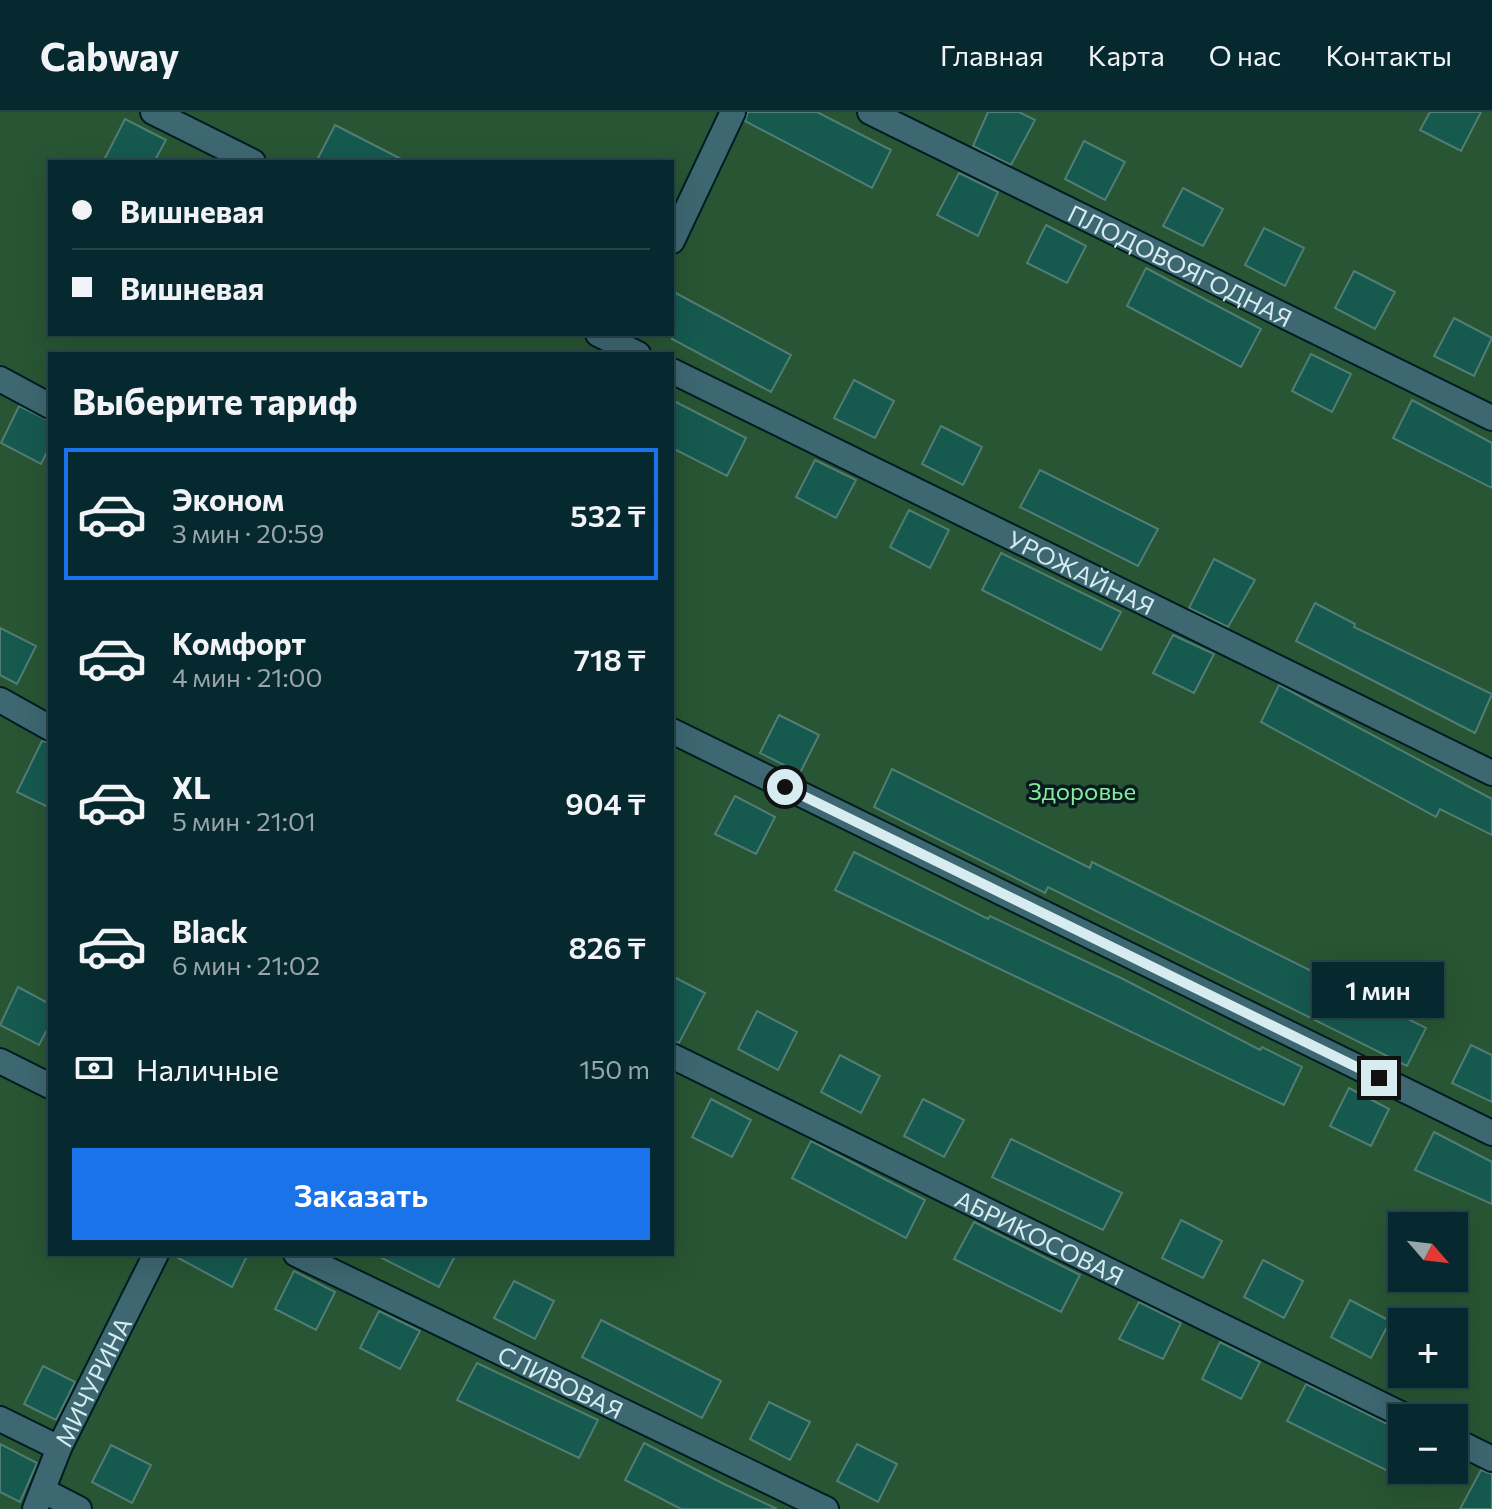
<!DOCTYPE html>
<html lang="ru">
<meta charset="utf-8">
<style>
body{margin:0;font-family:Commissioner,sans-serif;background:#0f3037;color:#f1f3f6;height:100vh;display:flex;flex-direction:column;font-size:30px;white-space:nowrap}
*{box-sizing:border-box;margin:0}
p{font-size:26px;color:#98a6aa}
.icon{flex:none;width:44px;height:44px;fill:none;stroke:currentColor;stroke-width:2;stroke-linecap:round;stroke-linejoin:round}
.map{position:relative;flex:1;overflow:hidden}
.sheet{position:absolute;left:48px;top:240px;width:626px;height:904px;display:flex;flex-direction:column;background:#06282f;border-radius:0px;box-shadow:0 8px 32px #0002,0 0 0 2px #27444b}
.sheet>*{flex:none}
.guide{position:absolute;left:48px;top:48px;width:626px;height:176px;border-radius:0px;box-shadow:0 8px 32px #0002,0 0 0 2px #27444b;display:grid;align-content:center;height:176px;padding:0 24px;background:#06282f}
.needle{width:52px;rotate:118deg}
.buttons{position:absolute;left:1388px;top:1100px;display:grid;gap:16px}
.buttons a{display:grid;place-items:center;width:80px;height:80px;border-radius:0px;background:#06282f;box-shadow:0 8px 32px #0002,0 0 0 2px #27444b;font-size:40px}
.end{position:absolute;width:36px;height:36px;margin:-18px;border:10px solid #d6ecf1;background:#111;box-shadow:0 0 0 4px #111}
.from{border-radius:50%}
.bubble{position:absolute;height:56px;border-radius:0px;background:#06282f;box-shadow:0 8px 32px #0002,0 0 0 2px #27444b;font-size:26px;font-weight:600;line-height:56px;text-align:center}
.guide b{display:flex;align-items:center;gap:28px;height:76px;font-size:30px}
.guide b+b{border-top:2px solid #27444b}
.guide i{width:20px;height:20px;background:#f1f3f6}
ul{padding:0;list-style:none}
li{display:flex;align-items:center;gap:24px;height:132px;margin:0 16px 12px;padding:0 8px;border:4px solid transparent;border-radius:0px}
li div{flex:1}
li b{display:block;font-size:30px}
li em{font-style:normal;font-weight:600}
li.selected{border-color:#1a73e8}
li>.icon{width:72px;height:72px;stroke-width:1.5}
h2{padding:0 24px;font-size:36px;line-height:96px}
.pay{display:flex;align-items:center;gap:20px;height:88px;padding:0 24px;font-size:30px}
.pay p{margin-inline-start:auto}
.action{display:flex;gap:16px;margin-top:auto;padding:16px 24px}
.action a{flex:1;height:92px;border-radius:0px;background:#1a73e8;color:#fff;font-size:32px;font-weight:600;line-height:92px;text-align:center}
header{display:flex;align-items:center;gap:48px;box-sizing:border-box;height:112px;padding:0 40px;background:#06282f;border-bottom:2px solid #27444b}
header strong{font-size:38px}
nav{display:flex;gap:44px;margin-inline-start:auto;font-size:28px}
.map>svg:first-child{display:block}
</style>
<header>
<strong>Cabway</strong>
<nav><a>Главная</a><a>Карта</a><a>О нас</a><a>Контакты</a></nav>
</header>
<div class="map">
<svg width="1492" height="1397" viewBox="0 0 1492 1397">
<rect width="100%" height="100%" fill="#08363f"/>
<path fill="#285533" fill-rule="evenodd" d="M0 0H1492V1397H0ZM50 50H672V222H50ZM50 242H672V1142H50ZM1402 1114H1454V1166H1402ZM1402 1210H1454V1262H1402ZM1402 1306H1454V1358H1402Z"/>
<path fill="#15594f" stroke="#527d75" stroke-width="2" d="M748 0H817L891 38 872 76 745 9Z
M988 0H1019L1035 8 1011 53 973 34Z
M1430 0H1481L1461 39 1420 18Z
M125 7 166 28 154 50H103Z
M335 13 407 50H316Z
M1084 29 1125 50 1105 88 1065 67Z
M959 61 998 80 978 124 937 103Z
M1183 76 1223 97 1203 134 1163 114Z
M1046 113 1086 134 1067 171 1027 151Z
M1264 116 1304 136 1285 174 1245 153Z
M1146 156 1261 217 1241 255 1127 194Z
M1354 159 1395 180 1375 217 1335 196Z
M672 179 791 243 771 280 672 227Z
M1454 206 1492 226 1474 264 1434 244Z
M1311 242 1351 262 1332 300 1292 279Z
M854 268 894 289 875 326 834 306Z
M672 288 746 326 727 364 672 336Z
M1412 288 1492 331V376L1393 326Z
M19 294 50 309V334L41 352 1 331Z
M941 314 982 335 963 373 922 352Z
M815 348 856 368 836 406 796 385Z
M1040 358 1158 417 1138 454 1020 395Z
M909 398 949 418 930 456 890 435Z
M1001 441 1121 500 1101 538 982 478Z
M1214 447 1255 468 1228 515 1189 496Z
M1315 491 1355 512 1354 515 1492 582 1475 621 1296 529Z
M0 516 36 534 17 572 0 563Z
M1173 523 1214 542 1194 581 1153 561Z
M1279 573 1492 687V723L1440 697 1436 705 1261 610Z
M779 603 819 623 800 661 760 641Z
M42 629 50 631V696L17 680Z
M892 657 1090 756 1092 750 1426 916 1407 954 1048 775 1045 781 874 695Z
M735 684 775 705 756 742 715 722Z
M854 740 988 807 990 804 1123 867 1260 938 1262 935 1302 955 1284 993 835 778Z
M672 864 705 881 679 931 672 929Z
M18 875 50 892V912L39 933 0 913Z
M757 899 797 920 778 958 738 937Z
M1471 933 1492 943V990L1452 971Z
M840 943 880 964 861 1001 821 980Z
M1349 976 1389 997 1371 1034 1330 1014Z
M711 987 751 1008 732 1045 692 1025Z
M923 987 964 1008 944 1045 904 1024Z
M1434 1020 1492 1050V1092L1415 1058Z
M1011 1027 1122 1081 1103 1118 992 1065Z
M811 1029 925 1088 906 1126 792 1066Z
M1181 1108 1222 1129 1203 1166 1162 1146Z
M974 1110 1080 1163 1061 1200 954 1147Z
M171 1142H248L232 1175Z
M374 1142H456L439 1175Z
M1263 1148 1303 1169 1284 1206 1244 1185Z
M294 1159 335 1180 316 1218 275 1197Z
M514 1169 554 1189 535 1227 494 1206Z
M1350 1188 1390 1209 1371 1246 1331 1225Z
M1139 1190 1181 1211 1163 1247 1119 1227Z
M379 1199 420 1219 400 1257 360 1236Z
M601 1208 721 1269 702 1306 582 1245Z
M1220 1230 1260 1250 1241 1287 1202 1267Z
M477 1251 598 1308 579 1346 457 1288Z
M43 1254 75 1270 56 1308 24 1292Z
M1306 1272 1402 1319V1366L1287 1309Z
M769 1290 810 1310 790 1348 750 1327Z
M644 1331 724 1372 777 1397H681L625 1368Z
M0 1332 37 1351 20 1390 0 1380Z
M857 1332 897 1352 878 1390 837 1369Z
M111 1333 151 1353 132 1391 92 1370Z
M1481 1358 1492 1362V1397H1460Z"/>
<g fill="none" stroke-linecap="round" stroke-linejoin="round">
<defs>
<g id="minor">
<path d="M153 0 253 50"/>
<path id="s1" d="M870 0 1492 306"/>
<path d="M672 129 733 0"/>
<path d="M598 222 638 242"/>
<path id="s2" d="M672 259 1492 661"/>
<path d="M0 267 50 294"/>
<path d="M0 588 50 616"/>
<path d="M672 619 1492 1021"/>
<path id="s3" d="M672 944 1409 1306"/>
<path d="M0 949 50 974"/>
<path id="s4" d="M296 1142 826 1397"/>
<path d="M0 1307 59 1336"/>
<path d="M1454 1328 1492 1347"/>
<path d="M44 1379 79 1397"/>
<path id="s5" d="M35 1397 59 1336 156 1142"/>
</g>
</defs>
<use href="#minor" stroke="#001c23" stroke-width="28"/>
<use href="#minor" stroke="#3d6771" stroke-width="24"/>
</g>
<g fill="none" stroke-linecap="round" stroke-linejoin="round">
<path stroke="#d6ecf1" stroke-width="10" d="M785 675 1379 966"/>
</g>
<g text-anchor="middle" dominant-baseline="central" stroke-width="7" stroke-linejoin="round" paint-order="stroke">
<g font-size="24" fill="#d6ecf1" stroke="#091b1f">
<text stroke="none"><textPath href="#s1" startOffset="346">ПЛОДОВОЯГОДНАЯ</textPath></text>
<text stroke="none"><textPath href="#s2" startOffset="456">УРОЖАЙНАЯ</textPath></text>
<text stroke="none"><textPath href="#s3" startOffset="410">АБРИКОСОВАЯ</textPath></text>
<text stroke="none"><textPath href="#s5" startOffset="140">МИЧУРИНА</textPath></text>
<text stroke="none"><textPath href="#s4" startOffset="294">СЛИВОВАЯ</textPath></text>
</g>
<g font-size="24" fill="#87eb9e" stroke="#091b1f">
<text x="1082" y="678">Здоровье</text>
</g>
</g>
</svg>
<div class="buttons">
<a><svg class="needle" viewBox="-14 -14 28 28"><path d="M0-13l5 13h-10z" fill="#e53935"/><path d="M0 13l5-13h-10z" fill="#98a6aa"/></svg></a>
<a>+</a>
<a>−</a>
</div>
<i class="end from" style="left:785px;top:675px"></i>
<i class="end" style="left:1379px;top:966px"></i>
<div class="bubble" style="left:1312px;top:850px;width:132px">1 мин</div>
<div class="guide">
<b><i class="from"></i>Вишневая</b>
<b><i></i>Вишневая</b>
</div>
<section class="sheet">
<h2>Выберите тариф</h2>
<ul>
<li class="selected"><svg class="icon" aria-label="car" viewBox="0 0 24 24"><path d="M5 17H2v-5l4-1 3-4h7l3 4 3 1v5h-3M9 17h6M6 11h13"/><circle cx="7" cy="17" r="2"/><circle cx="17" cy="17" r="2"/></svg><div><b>Эконом</b><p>3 мин · 20:59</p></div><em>532 ₸</em></li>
<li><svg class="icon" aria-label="car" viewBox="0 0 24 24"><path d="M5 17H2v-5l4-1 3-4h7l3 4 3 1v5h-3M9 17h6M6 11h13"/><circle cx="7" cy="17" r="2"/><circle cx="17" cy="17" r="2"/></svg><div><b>Комфорт</b><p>4 мин · 21:00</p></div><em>718 ₸</em></li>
<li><svg class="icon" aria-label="car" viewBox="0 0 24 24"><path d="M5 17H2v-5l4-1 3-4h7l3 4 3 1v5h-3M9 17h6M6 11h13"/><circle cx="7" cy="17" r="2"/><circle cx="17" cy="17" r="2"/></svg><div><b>XL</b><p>5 мин · 21:01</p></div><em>904 ₸</em></li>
<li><svg class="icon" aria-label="car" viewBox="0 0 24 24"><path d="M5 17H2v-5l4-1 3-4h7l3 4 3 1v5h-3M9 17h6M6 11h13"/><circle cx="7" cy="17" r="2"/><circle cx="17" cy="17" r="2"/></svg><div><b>Black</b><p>6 мин · 21:02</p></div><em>826 ₸</em></li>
</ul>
<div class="pay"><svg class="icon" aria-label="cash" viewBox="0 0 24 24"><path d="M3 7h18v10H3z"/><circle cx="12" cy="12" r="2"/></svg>Наличные<p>150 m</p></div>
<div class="action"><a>Заказать</a></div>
</section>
</div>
